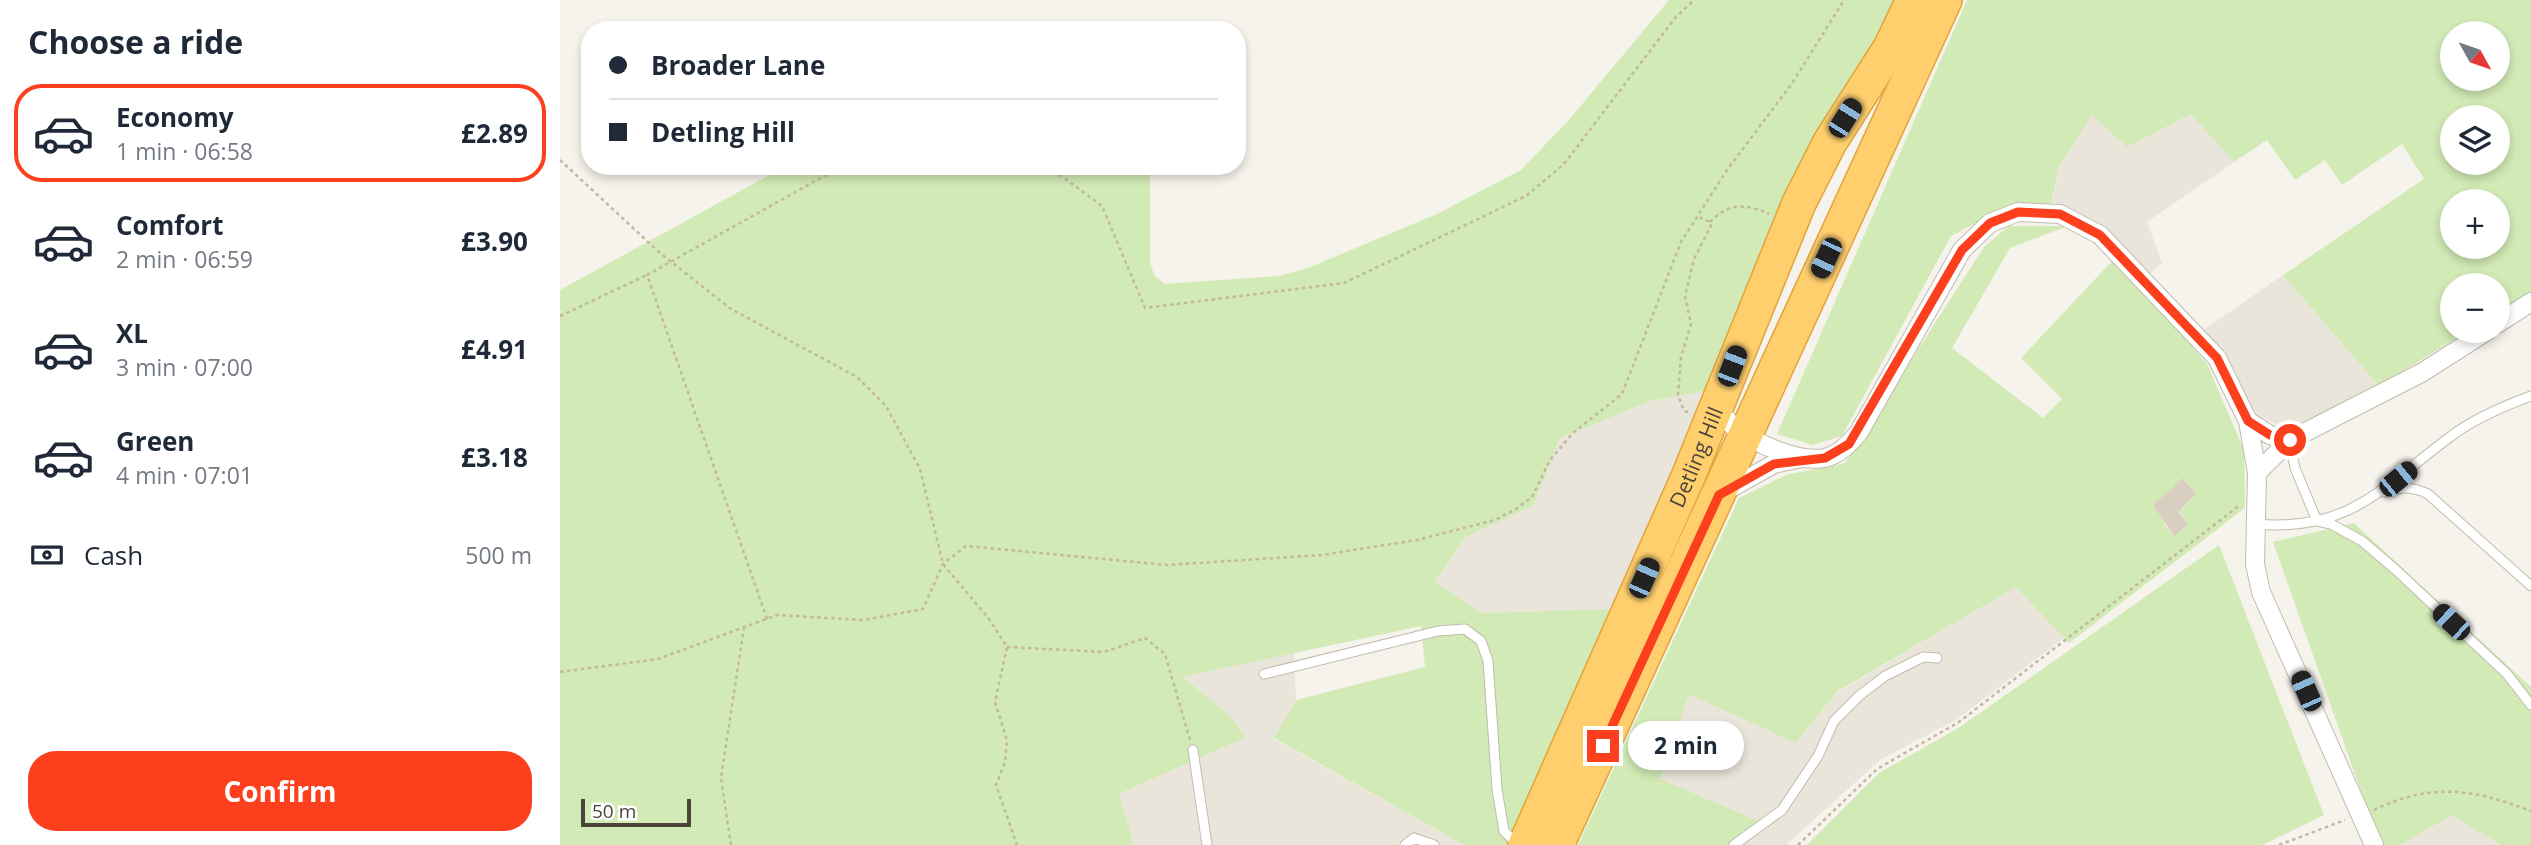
<!DOCTYPE html>
<meta charset="utf-8">
<style>
body{margin:0;font-family:"Open Sans",sans-serif;background:#f6f6f7;color:#1f2937;height:100vh;display:flex;flex-direction:column;font-size:26px;white-space:nowrap}
*{box-sizing:border-box;margin:0}
p{font-size:23px;color:#747a83}
.icon{flex:none;width:38px;height:38px;fill:none;stroke:currentColor;stroke-width:2;stroke-linecap:round;stroke-linejoin:round}
.map{position:relative;flex:1;overflow:hidden}
.panel{display:flex;flex-direction:column;background:#fff;width:560px}
.panel>*{flex:none}
.top-card{position:absolute;left:21px;top:21px;width:665px;height:154px;border-radius:28px;box-shadow:0 4px 10px #0003;display:grid;align-content:center;height:154px;padding:0 28px;background:#fff}
.needle{width:46px;rotate:130deg}
.controls{position:absolute;left:1880px;top:21px;display:grid;gap:14px}
.controls a{display:grid;place-items:center;width:70px;height:70px;border-radius:50%;background:#fff;box-shadow:0 4px 10px #0003;font-size:35px}
.scale{position:absolute;left:21px;bottom:18px;width:110px;box-sizing:border-box;padding-left:7px;border:4px solid #4b4439;border-top:0;font-size:19px;line-height:24px;white-space:nowrap;color:#4b4439;-webkit-text-stroke:5px #fff;paint-order:stroke}
.end{position:absolute;width:32px;height:32px;margin:-16px;border:9px solid #fc3f1d;background:#fff;box-shadow:0 0 0 4px #fff}
.from{border-radius:50%}
.bubble{position:absolute;height:49px;border-radius:24px;background:#fff;box-shadow:0 4px 10px #0003;font-size:23px;font-weight:700;line-height:49px;text-align:center}
.car{position:absolute;width:21px;height:42px;margin:-21px -10px;border-radius:9px;box-shadow:0 0 5px 2px #0007;background:linear-gradient(#222 24%,#8ab4d8 0 40%,#222 0 76%,#8ab4d8 0 86%,#222 0)}
.top-card b{display:flex;align-items:center;gap:24px;height:66px;font-size:26px}
.top-card b+b{border-top:2px solid #e0e1e3}
.top-card i{width:18px;height:18px;background:#1f2937}
ul{padding:0;list-style:none}
li{display:flex;align-items:center;gap:21px;height:98px;margin:0 14px 10px;padding:0 14px;border:4px solid transparent;border-radius:28px}
li div{flex:1}
li b{display:block;font-size:26px}
li em{font-style:normal;font-weight:700}
li.on{border-color:#fc3f1d}
li>.icon{width:63px;height:63px;stroke-width:1.5}
h2{padding:0 28px;font-size:32px;line-height:84px}
.pay{display:flex;align-items:center;gap:18px;height:77px;padding:0 28px;font-size:26px}
.pay p{margin-inline-start:auto}
.cta{display:flex;gap:14px;margin-top:auto;padding:14px 28px}
.cta a{flex:1;height:80px;border-radius:28px;background:#fc3f1d;color:#fff;font-size:28px;font-weight:700;line-height:80px;text-align:center}
main{display:flex;flex:1;min-height:0}
.map>svg:first-child{display:block}
</style>
<main>
<section class="panel">
<h2>Choose a ride</h2>
<ul>
<li class="on"><svg class="icon" aria-label="car" viewBox="0 0 24 24"><path d="M5 17H2v-5l4-1 3-4h7l3 4 3 1v5h-3M9 17h6M6 11h13"/><circle cx="7" cy="17" r="2"/><circle cx="17" cy="17" r="2"/></svg><div><b>Economy</b><p>1 min · 06:58</p></div><em>£2.89</em></li>
<li><svg class="icon" aria-label="car" viewBox="0 0 24 24"><path d="M5 17H2v-5l4-1 3-4h7l3 4 3 1v5h-3M9 17h6M6 11h13"/><circle cx="7" cy="17" r="2"/><circle cx="17" cy="17" r="2"/></svg><div><b>Comfort</b><p>2 min · 06:59</p></div><em>£3.90</em></li>
<li><svg class="icon" aria-label="car" viewBox="0 0 24 24"><path d="M5 17H2v-5l4-1 3-4h7l3 4 3 1v5h-3M9 17h6M6 11h13"/><circle cx="7" cy="17" r="2"/><circle cx="17" cy="17" r="2"/></svg><div><b>XL</b><p>3 min · 07:00</p></div><em>£4.91</em></li>
<li><svg class="icon" aria-label="car" viewBox="0 0 24 24"><path d="M5 17H2v-5l4-1 3-4h7l3 4 3 1v5h-3M9 17h6M6 11h13"/><circle cx="7" cy="17" r="2"/><circle cx="17" cy="17" r="2"/></svg><div><b>Green</b><p>4 min · 07:01</p></div><em>£3.18</em></li>
</ul>
<div class="pay"><svg class="icon" aria-label="cash" viewBox="0 0 24 24"><path d="M3 7h18v10H3z"/><circle cx="12" cy="12" r="2"/></svg>Cash<p>500 m</p></div>
<div class="cta"><a>Confirm</a></div>
</section>
<div class="map">
<svg width="1971" height="845" viewBox="0 0 1971 845">
<rect width="100%" height="100%" fill="#f6f3ec"/>
<path fill="#eae5da" d="M1532 114 1567 147 1631 114 1675 155 1674 162 1587 222 1602 263 1590 274 1530 222 1500 208V204L1493 203 1498 168Z
M1723 275 1819 386 1733 431 1697 415 1645 329Z
M1155 389 1057 609 921 613 875 583 906 537 974 505 999 439 1090 401Z
M1479 573 1514 630 1396 720 1321 759 1226 845H1180L1100 779 1129 693 1236 743 1278 692Z
M734 653 736 700 714 739 904 845H574L559 794 685 737 666 712 621 677Z
M1892 814 1941 845H1840Z"/>
<path fill="#d2eab5" fill-rule="evenodd" d="M1109 0H1340L1155 389 1090 401 999 439 974 505 906 537 875 582 921 613 1057 609 955 845H904L714 738 736 700 865 667 861 626 622 677 666 712 686 737 559 794 574 845H0V290L226 166H590V262L594 275 605 284 719 276 748 268 877 214 961 170 1008 121Z
M1407 0H1971V292L1937 313V285H1892V331H1908L1819 386 1723 275 1864 179 1842 144 1782 185 1765 160 1735 180 1707 140 1674 162 1631 114 1567 147 1532 115 1498 168 1492 203 1443 209 1391 236 1282 436 1253 445 1217 434ZM1892 33H1937V79H1892ZM1892 117H1937V163H1892ZM1892 201H1937V247H1892Z
M1449 226H1508L1450 248 1392 348 1483 418 1502 399 1461 358 1555 258 1647 364 1684 450 1685 508 1509 643 1456 587 1278 691 1236 743 1129 694 1100 779 1200 822 1167 845H1018L1179 498 1226 475 1285 463 1424 247ZM1624 478 1636 494 1622 509 1616 508 1628 524 1613 535 1604 523 1610 517 1601 516 1593 505Z
M1794 523 1971 687V845H1941L1892 815 1840 845H1820L1713 542Z
M1659 545 1764 815 1702 845H1247L1319 773 1400 727Z"/>
<path fill="#d8cfc1" d="M1623 478 1636 494 1618 512 1628 524 1614 536 1593 505Z"/>
<g fill="none" stroke-linecap="round" stroke-linejoin="round">
<defs>
<path id="lane" d="M1730 442 1735 468 1757 521 1771 524 1802 541 1836 570 1947 674 1971 705
M1825 492C1842 487 1852 486 1868 494L1971 586
M1696 524C1790 532 1821 488 1890 437 1913 419 1944 406 1971 396
M704 674 878 631 905 629 921 641 928 661 937 789 944 831 957 844
M633 750 647 845
M845 845 854 838 874 845
M1174 845 1222 810 1258 756 1274 721 1299 696 1325 676 1363 657 1377 658"/>
<path id="street" d="M1937 324 1971 302
M1156 406C1162 413 1167 421 1174 427 1195 443 1237 463 1265 458 1280 454 1290 443 1299 432L1402 250 1430 223 1458 212 1500 214 1540 235 1657 358 1688 421 1697 473 1695 564 1701 592 1814 845
M1688 421 1710 435 1730 440
M1697 473 1730 440 1863 372 1927 331
M1162 493 1214 464 1241 458"/>
<g id="highway">
<path id="s1" d="M965 845 1128 477 1239 203 1270 142 1330 48 1353 0"/>
<path d="M997 845 1385 0"/>
</g>
</defs>
<use href="#lane" stroke="#c2bbae" stroke-width="11"/>
<use href="#street" stroke="#c2bbae" stroke-width="20"/>
<use href="#highway" stroke="#e0a43c" stroke-width="36"/>
<path stroke="#c4b79f" stroke-width="2.5" stroke-dasharray="3.5 3.5" stroke-linecap="butt" d="M0 160 100 253 171 309 297 377 326 406 360 469 383 564 429 619 447 647 435 702 447 740 445 762 436 785 457 845
M488 166 542 206 585 308 784 283 966 196 1004 164 1115 18 1134 0
M1150 222C1168 203 1185 203 1209 214
M0 316 87 275
M1128 412 1124 411 1118 395 1121 357 1131 324 1125 296 1134 259 1151 226 1150 222 1137 216
M207 619 87 275 282 166
M447 647 544 652 585 638 605 654 630 740
M0 672 98 659 217 615 304 620 363 609 383 564 406 546 607 565 762 555 857 540 935 520 956 509 972 497 990 460 1013 433 1062 394 1121 242 1167 170 1233 82 1284 0
M1814 810C1872 782 1913 789 1971 811
M171 845 161 778 184 627
M1238 845 1317 769 1399 722 1680 505
M1719 845 1785 820"/>
<use href="#lane" stroke="#fff" stroke-width="9"/>
<use href="#street" stroke="#fff" stroke-width="18"/>
<use href="#highway" stroke="#ffcf6e" stroke-width="33"/>
</g>
<g fill="none" stroke-linecap="round" stroke-linejoin="round">
<path stroke="#fc3f1d" stroke-width="9" d="M1043 746 1159 495 1214 464 1265 458 1289 444 1402 250 1430 223 1458 212 1500 214 1540 235 1657 358 1688 421 1710 435 1730 440"/>
</g>
<g text-anchor="middle" dominant-baseline="central" stroke-width="6" stroke-linejoin="round" paint-order="stroke">
<g font-size="21" fill="#4b4439" stroke="#fff">
<text stroke="none"><textPath href="#s1" startOffset="424">Detling Hill</textPath></text>
</g>
</g>
</svg>
<div class="controls">
<a><svg class="needle" viewBox="-14 -14 28 28"><path d="M0-13l5 13h-10z" fill="#e53935"/><path d="M0 13l5-13h-10z" fill="#747a83"/></svg></a>
<a><svg class="icon" aria-label="layers" viewBox="0 0 24 24"><path d="M12 4l9 5-9 5-9-5zM3 14l9 5 9-5"/></svg></a>
<a>+</a>
<a>−</a>
</div>
<div class="scale">50 m</div>
<i class="end from" style="left:1730px;top:440px"></i>
<i class="end" style="left:1043px;top:746px"></i>
<div class="bubble" style="left:1068px;top:721px;width:116px">2 min</div>
<i class="car" style="left:1285px;top:118px;rotate:32deg"></i>
<i class="car" style="left:1266px;top:258px;rotate:205deg"></i>
<i class="car" style="left:1172px;top:366px;rotate:21deg"></i>
<i class="car" style="left:1838px;top:479px;rotate:51deg"></i>
<i class="car" style="left:1084px;top:578px;rotate:24deg"></i>
<i class="car" style="left:1891px;top:622px;rotate:313deg"></i>
<i class="car" style="left:1746px;top:691px;rotate:336deg"></i>
<div class="top-card">
<b><i class="from"></i>Broader Lane</b>
<b><i></i>Detling Hill</b>
</div>
</div>
</main>
